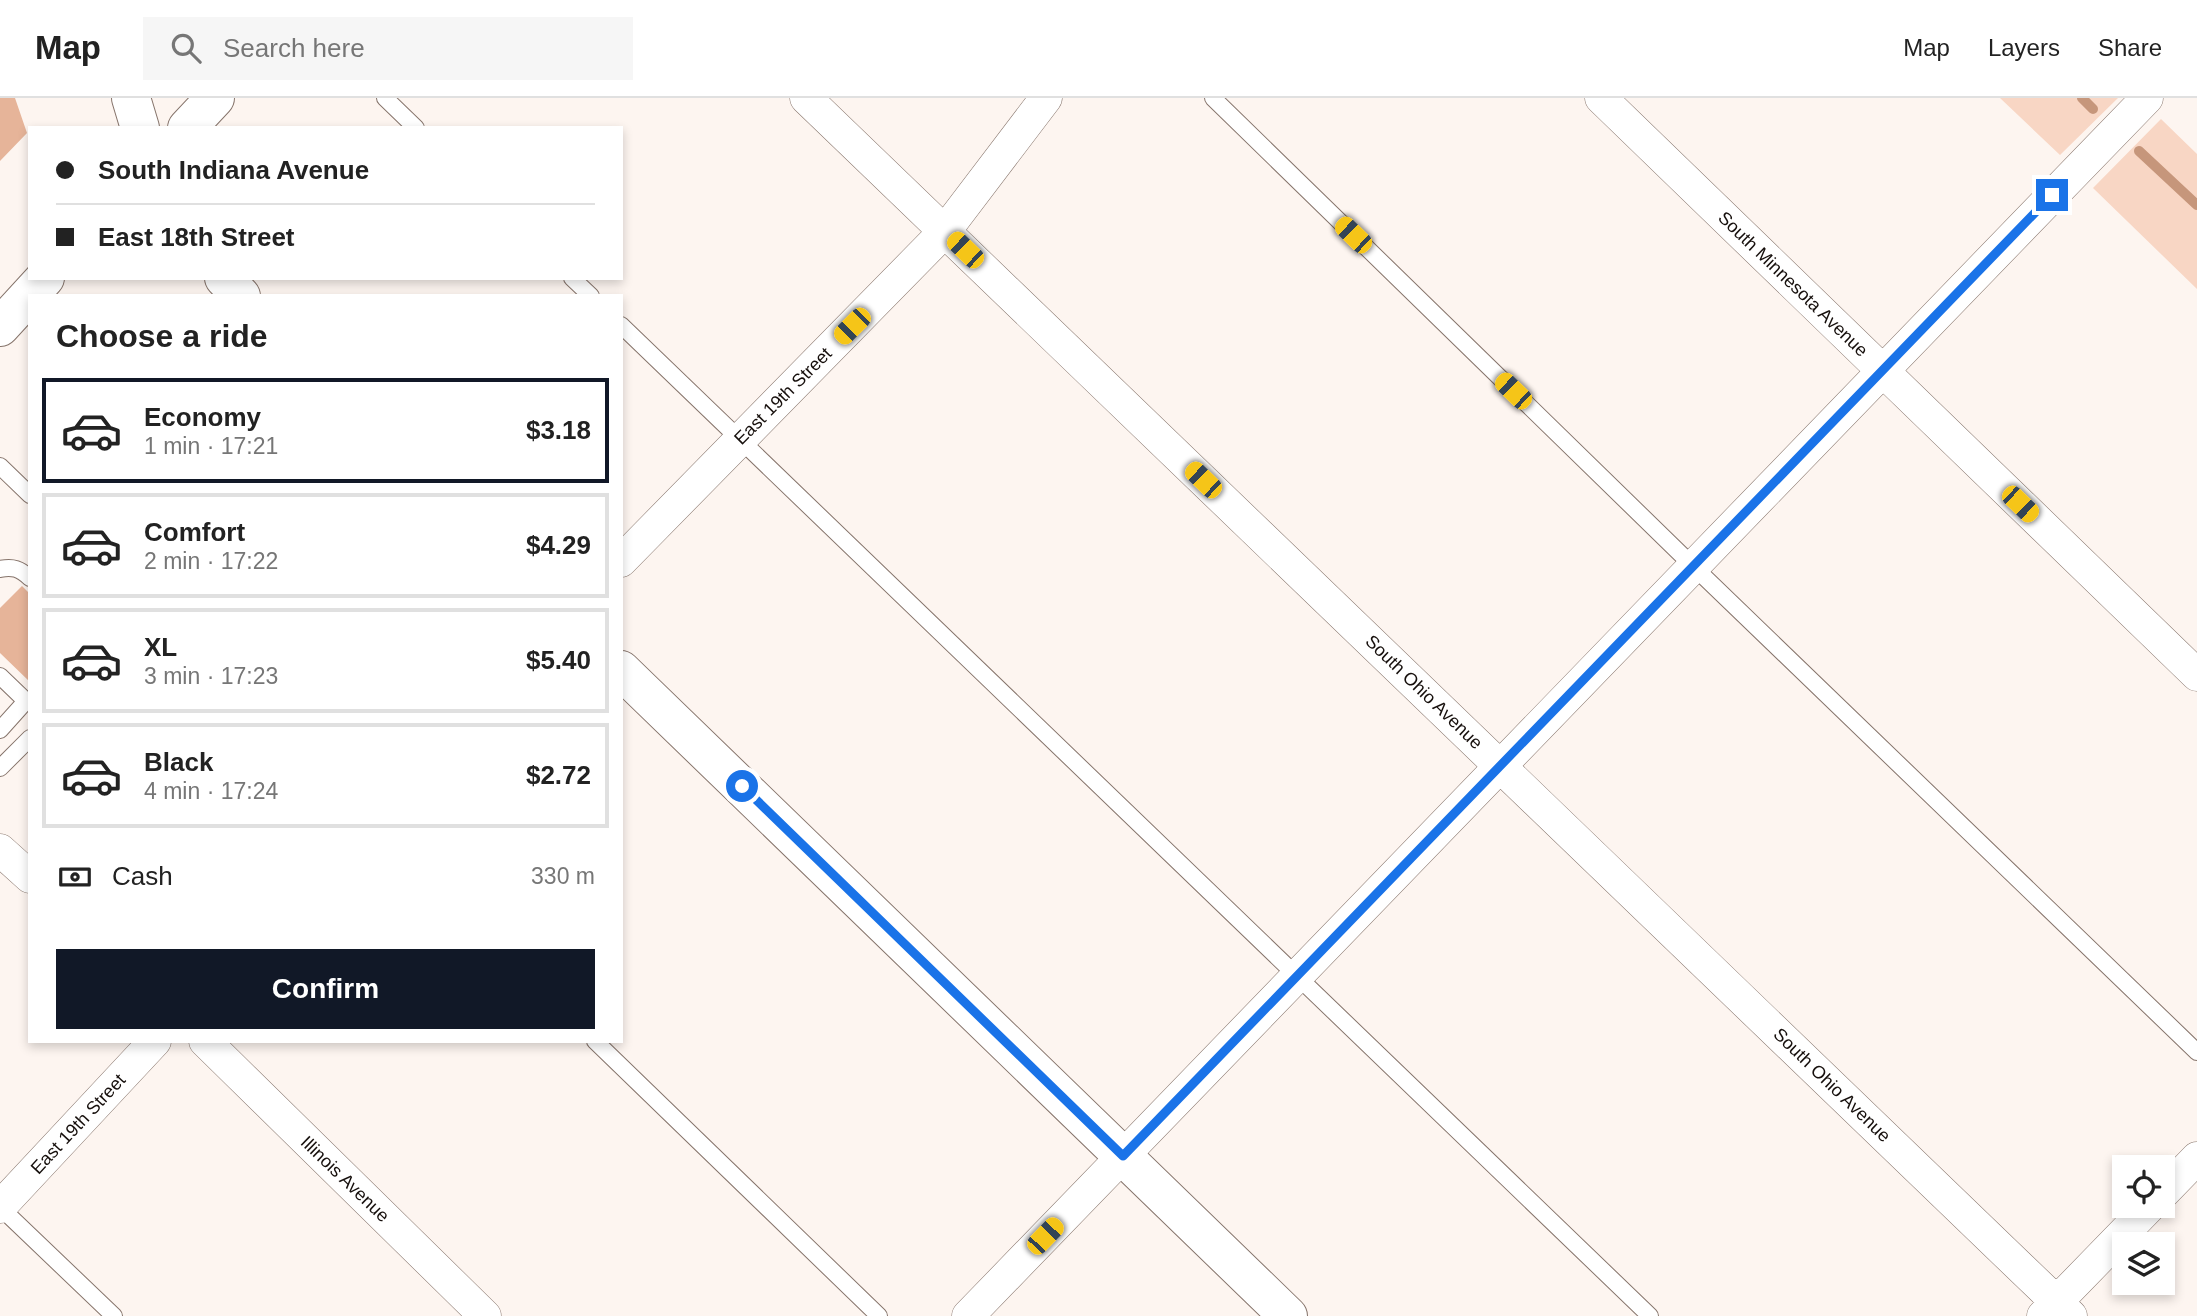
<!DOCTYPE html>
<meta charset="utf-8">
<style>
body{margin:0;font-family:Arial,sans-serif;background:#f6f6f6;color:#222;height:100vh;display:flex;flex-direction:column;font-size:26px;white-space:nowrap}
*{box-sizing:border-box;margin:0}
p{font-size:23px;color:#767676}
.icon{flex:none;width:38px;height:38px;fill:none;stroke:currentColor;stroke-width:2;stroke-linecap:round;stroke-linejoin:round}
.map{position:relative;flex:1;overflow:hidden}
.drawer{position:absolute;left:28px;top:196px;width:595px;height:749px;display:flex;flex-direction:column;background:#fff;border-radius:0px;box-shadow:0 4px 10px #0003}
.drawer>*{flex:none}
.top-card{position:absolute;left:28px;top:28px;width:595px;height:154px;border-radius:0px;box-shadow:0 4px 10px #0003;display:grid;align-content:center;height:154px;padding:0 28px;background:#fff}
.buttons{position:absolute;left:2112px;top:1057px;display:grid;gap:14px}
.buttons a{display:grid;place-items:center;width:63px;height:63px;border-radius:0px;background:#fff;box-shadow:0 4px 10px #0003;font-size:35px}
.end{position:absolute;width:32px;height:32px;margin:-16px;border:9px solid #1a73e8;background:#fff;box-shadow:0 0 0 4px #fff}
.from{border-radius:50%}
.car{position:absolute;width:21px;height:42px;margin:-21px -10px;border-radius:9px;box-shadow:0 0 5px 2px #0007;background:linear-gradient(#f5c518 24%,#345 0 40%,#f5c518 0 76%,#345 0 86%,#f5c518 0)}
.top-card b{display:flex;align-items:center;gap:24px;height:66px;font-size:26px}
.top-card b+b{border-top:2px solid #e0e0e0}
.top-card i{width:18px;height:18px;background:#222}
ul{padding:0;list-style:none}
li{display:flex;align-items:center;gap:21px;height:105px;margin:0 14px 10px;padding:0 14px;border:4px solid #e0e0e0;border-radius:0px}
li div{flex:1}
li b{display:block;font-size:26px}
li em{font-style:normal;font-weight:800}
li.active{border-color:#111827}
li>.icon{width:63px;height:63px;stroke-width:1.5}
h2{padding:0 28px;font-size:32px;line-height:84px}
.pay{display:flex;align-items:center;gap:18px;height:77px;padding:0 28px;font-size:26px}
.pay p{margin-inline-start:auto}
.button{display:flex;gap:14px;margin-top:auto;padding:14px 28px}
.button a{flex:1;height:80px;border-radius:0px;background:#111827;color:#fff;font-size:28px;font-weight:800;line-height:80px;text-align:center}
header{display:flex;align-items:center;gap:42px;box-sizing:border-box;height:98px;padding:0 35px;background:#fff;border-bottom:2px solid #e0e0e0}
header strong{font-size:33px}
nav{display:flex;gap:38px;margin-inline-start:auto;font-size:24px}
.search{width:490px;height:63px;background:#f6f6f6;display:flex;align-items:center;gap:18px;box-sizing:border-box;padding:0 24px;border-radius:0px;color:#767676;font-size:26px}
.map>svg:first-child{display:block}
</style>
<header>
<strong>Map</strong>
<div class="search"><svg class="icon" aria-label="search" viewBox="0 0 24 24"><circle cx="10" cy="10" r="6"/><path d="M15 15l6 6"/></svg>Search here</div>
<nav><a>Map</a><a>Layers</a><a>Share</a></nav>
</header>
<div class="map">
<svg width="2197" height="1218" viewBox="0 0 2197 1218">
<rect width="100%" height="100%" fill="#fdf5f0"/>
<path fill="#f8d6c4" d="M2000 0H2118L2060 57Z
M2161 21 2197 56V191L2093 90Z"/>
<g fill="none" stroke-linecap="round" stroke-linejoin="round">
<path stroke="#c6967b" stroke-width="10" d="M2082 0 2093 11
M2139 53 2197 107"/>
</g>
<path fill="#e6b499" d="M0 0H15L27 35 0 63Z
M22 488 30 496V584L0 555V510Z"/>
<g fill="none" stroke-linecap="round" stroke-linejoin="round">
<defs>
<path id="lane" d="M385 0 416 30
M1213 0 1694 469 2197 954
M572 180 591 198
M621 227 1650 1218
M0 368 30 397
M0 471C13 468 20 471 30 480
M0 578 26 603 0 632
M0 670 30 640
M595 943 879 1218
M0 1109 114 1218"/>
<path id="street" d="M806 0 2071 1218
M1601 0 2197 577
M621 463 945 133 1046 0
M0 752 30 779
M205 943 485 1218
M2163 1095 2197 1060
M0 1109 155 943
M968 1218 2147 0
M2043 1218 2150 1108"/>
<path id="secondary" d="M131 0 140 30
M187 30 215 0
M224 180 241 198
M0 229 45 180
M621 572 1288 1218"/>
</defs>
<use href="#lane" stroke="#86746b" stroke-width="18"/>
<use href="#street" stroke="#86746b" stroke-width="33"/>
<use href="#secondary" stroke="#86746b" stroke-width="40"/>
<use href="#lane" stroke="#fff" stroke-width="16"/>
<use href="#street" stroke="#fff" stroke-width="32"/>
<use href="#secondary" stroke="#fff" stroke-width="38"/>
</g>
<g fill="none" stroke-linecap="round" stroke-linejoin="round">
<path stroke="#1a73e8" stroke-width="9" d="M742 688 1123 1058 2052 97"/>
</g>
<g text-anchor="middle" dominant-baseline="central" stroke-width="5" stroke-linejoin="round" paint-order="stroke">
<g font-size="18" fill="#160f0c" stroke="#fff">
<text transform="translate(1793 186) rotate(44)">South Minnesota Avenue</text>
<text transform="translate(783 298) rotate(-45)">East 19th Street</text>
<text transform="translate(1424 594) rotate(44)">South Ohio Avenue</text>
<text transform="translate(1832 987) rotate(44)">South Ohio Avenue</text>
<text transform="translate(78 1026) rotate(-47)">East 19th Street</text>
<text transform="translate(345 1081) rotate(44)">Illinois Avenue</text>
</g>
</g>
</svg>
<div class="buttons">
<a><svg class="icon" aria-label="locate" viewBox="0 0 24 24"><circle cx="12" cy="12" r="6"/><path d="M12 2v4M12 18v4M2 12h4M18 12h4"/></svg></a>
<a><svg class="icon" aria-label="layers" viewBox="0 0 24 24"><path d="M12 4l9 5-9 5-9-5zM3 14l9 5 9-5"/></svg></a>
</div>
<i class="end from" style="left:742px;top:688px"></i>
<i class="end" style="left:2052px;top:97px"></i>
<i class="car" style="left:1353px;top:137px;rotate:314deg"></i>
<i class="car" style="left:965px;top:152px;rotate:314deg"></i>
<i class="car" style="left:852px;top:228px;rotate:225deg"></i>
<i class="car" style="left:1513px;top:293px;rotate:314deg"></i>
<i class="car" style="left:1203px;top:382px;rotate:314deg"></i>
<i class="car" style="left:2020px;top:406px;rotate:134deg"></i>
<i class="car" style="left:1045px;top:1138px;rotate:44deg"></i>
<div class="top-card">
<b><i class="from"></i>South Indiana Avenue</b>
<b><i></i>East 18th Street</b>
</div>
<section class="drawer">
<h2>Choose a ride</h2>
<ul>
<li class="active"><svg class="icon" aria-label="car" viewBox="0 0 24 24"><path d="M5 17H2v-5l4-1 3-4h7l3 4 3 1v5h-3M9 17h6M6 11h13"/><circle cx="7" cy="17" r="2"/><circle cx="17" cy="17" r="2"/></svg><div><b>Economy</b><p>1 min · 17:21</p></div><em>$3.18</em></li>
<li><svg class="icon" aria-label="car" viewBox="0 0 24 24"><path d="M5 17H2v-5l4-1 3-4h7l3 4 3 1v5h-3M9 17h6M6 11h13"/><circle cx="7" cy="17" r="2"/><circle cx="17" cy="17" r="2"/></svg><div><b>Comfort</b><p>2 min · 17:22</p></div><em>$4.29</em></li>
<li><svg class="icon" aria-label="car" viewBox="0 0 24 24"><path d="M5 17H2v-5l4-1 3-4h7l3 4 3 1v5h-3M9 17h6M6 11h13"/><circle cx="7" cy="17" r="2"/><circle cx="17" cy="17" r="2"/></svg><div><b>XL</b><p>3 min · 17:23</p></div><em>$5.40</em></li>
<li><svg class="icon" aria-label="car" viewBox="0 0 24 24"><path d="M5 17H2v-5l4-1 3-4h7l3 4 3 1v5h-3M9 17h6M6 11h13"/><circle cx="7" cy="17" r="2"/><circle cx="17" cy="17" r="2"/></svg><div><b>Black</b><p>4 min · 17:24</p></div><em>$2.72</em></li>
</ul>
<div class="pay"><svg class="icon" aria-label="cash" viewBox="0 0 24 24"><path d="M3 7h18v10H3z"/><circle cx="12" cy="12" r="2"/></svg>Cash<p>330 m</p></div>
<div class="button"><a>Confirm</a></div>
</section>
</div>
